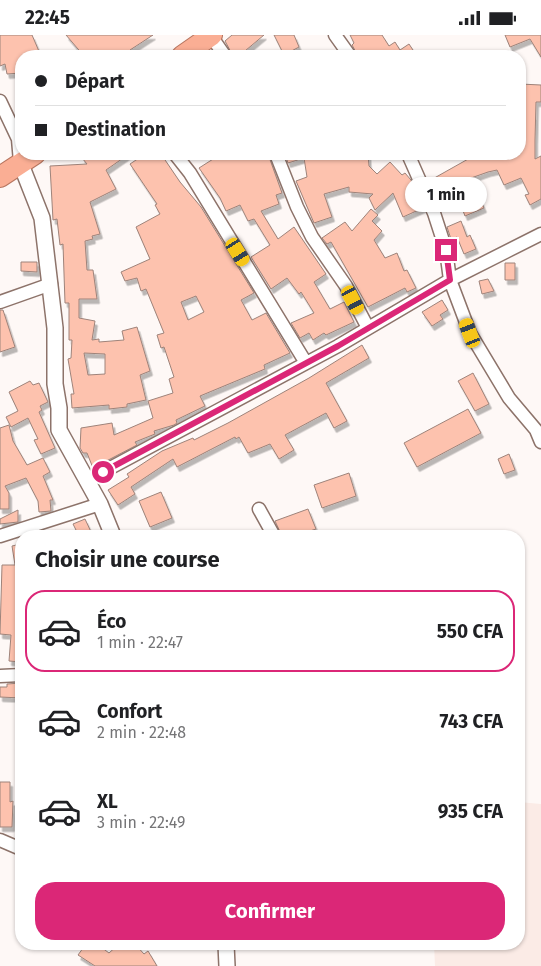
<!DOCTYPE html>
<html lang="fr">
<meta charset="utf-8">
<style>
body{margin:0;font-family:"Fira Sans",sans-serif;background:#f2f2f2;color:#202124;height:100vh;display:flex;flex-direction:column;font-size:19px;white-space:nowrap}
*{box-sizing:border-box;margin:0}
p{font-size:16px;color:#757577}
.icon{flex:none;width:28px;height:28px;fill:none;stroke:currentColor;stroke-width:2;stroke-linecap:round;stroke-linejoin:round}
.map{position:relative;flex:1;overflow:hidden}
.panel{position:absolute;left:15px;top:495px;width:510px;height:420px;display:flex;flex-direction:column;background:#fff;border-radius:20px;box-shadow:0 1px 4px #0004}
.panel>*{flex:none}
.hud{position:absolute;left:15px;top:15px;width:511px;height:110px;border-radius:20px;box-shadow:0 1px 4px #0004;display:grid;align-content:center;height:110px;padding:0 20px;background:#fff}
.end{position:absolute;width:22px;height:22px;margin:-11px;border:6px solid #db2777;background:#fff;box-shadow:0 0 0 2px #fff}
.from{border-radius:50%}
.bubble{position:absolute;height:35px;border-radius:18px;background:#fff;box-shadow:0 1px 4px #0004;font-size:16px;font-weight:700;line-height:35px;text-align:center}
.car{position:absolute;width:15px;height:30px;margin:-15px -8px;border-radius:6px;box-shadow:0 0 4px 1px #0007;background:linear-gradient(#f5c518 24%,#345 0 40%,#f5c518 0 76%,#345 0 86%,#f5c518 0)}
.hud b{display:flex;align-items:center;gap:18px;height:48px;font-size:19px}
.hud b+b{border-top:1px solid #e0e0e0}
.hud i{width:12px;height:12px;background:#202124}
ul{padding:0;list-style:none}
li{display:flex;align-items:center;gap:15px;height:82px;margin:0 10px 8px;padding:0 10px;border:2px solid transparent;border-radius:20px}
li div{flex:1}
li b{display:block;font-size:19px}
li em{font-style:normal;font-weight:700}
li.current{border-color:#db2777}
li>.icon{width:45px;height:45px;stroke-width:1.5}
h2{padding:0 20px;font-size:22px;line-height:60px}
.button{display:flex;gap:10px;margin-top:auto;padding:10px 20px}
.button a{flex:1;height:58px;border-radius:20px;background:#db2777;color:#fff;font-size:20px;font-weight:700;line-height:58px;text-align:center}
.status{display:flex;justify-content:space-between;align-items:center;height:35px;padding:0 25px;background:#fff;direction:ltr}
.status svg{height:14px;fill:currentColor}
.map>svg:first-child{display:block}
</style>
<div class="status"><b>22:45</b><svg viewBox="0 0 49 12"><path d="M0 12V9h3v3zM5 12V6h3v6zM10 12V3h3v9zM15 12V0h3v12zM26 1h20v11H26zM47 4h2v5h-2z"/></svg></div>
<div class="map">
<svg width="541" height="931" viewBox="0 0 541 931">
<defs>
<filter id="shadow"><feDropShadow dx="2.5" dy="4.5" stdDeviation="0" flood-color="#0004"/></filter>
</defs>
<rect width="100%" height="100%" fill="#fef8f6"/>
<path fill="#fbebe6" d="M519 767 541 769V931H435L434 909H519Z"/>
<path fill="#fdc2ae" stroke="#9e837a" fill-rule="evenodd" filter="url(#shadow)" d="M0 0H32L41 21H21V38L7 39 5 29 0 31Z
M66 0H153L130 15 134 21H84Z
M232 0H264L239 21H233L225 6Z
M274 0H294L299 12 284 20Z
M350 0H382L389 11 395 7 400 15 409 9 417 21H358L352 10 354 8Z
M505 0H541V22L530 4 510 12Z
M520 49 541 50V67H536L535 105V124L541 121V164L530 170 525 160 529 159 521 143 504 150 497 135 488 137 471 143 484 173 465 181 455 155 438 164 429 146 477 119H481L483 123 501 119H520Z
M88 119H129L106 135 116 154 90 167 100 199 92 201 93 204 85 206 87 235H93L97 264H79V283L95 286 92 305 99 304V307L124 305 122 296 137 292 150 336 140 340 146 365 127 369V372L109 374V370L72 373 71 359H74L68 324 71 323 72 305H69V268H65L63 209 60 210 57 184 53 185 50 131 87 129 82 123ZM84 318 105 319V339L88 340Z
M145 119H161L180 147 201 172 254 258 241 265 252 285 266 278 290 318 264 330 265 334 200 361 205 371 176 385 177 388 174 390 154 396 155 399 135 407 137 410 93 433 87 418H83L80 413 81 393 112 388 114 400 153 383 148 366 173 358 169 344 174 342 164 312 161 313 157 300 164 298 146 254 141 256 137 243 125 246 121 237 150 224 136 192 160 179 155 170 157 169 130 129ZM196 261 204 277 188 285 181 267Z
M221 119H268L282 158 276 160 279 169 261 176 278 204 294 192 326 239 314 247 330 274 344 267 354 287 326 300 324 298 313 305 309 298 300 303 291 288 314 278 301 257 299 259 287 243 271 254 251 222 270 210 254 184 248 186 240 170 226 176 220 163 199 133Z
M285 119H309L310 121 307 122 335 119H368L369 131 377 139 390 127 402 140 405 138 411 145 423 173 403 182 393 158 375 175 369 163 373 159 349 157V152L324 159 332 182 314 188 296 146 307 142 304 123 288 128Z
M371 174 378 180 372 186 382 196 374 205 385 223 397 218 404 236 407 235 416 253 407 257 405 253 368 272 331 207 327 209 322 203 345 187 352 196Z
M461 186 467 202 470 200 476 214 464 219 457 202 451 204 447 192Z
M21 227H37V237L21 236Z
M505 228H515V245H505Z
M488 244 494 256 482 259 479 246Z
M442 265 448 275 440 280 443 284 432 291 422 277Z
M0 275H3L15 312 0 317Z
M362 310 369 323 326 348 347 386 334 393 326 378 285 400 294 415 279 424 270 409 248 418 239 402 236 404 235 402 177 432 173 424 131 452 135 459 118 470 108 455 129 442 127 439 162 416 193 403 194 405 228 388 309 343Z
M473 338 489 369 475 376 458 346Z
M30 346 33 350 39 348 48 367 40 371 42 375 39 377 55 413 41 419 34 405 38 404 28 383 11 392 6 382 18 376 9 357Z
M468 374 481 398 417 432 404 408Z
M9 390 13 406 27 430 43 423 50 437 43 441 53 465H50L51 476 39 477 38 466 26 443 5 451 9 458V474H0V393Z
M509 419 515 435 504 439 498 424Z
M349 438 356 461 322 473 314 450Z
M161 457 172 483 150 492 139 466Z
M308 474 316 494 295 501H282L275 486Z
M18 475V487L0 489V484Z
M85 484 92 499 79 501 73 489Z
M21 509V627L9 626 11 600 0 599 2 530H15L12 511Z
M21 648V663L0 662V652H7V649Z
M0 747H10V767L13 766 12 792H0Z
M86 909H97L109 918 119 909H135L144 919 148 916 157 931H95L78 920Z"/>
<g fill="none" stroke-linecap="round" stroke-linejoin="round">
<defs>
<path id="minor" d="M335 0 350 21
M211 1 225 21
M0 66 18 104 20 127
M175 119 190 138 306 328
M276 119 297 172 312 202 346 251 368 293
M408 119 434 178 446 215 450 245 470 298 509 363 536 395 541 407
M0 267 51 249
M86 446 338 311 450 245 541 199
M259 474 274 501
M0 501 100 469
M0 641 21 640
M0 805 21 814"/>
<path id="tertiary" d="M20 127 42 183 55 293V349L59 373V395L100 469 113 501
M226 909 227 931"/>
<path id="trunk" d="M182 21 212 0
M0 142 35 119"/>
</defs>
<use href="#minor" stroke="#8d736a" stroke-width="15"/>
<use href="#tertiary" stroke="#8d736a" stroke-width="18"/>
<use href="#trunk" stroke="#b7755f" stroke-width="22"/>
<use href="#minor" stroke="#fff" stroke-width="12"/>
<use href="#tertiary" stroke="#fff" stroke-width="15"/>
<use href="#trunk" stroke="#faae94" stroke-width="20"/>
</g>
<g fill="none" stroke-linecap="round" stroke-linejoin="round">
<path stroke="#db2777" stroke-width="6" d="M103 437 338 311 450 245 446 215"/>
</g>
</svg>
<i class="end from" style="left:103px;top:437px"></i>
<i class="end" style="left:446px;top:215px"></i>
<div class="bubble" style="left:405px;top:142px;width:82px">1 min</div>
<i class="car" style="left:238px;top:217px;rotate:148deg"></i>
<i class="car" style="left:353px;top:265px;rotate:152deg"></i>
<i class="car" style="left:470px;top:298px;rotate:339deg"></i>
<div class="hud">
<b><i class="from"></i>Départ</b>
<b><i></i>Destination</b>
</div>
<section class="panel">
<h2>Choisir une course</h2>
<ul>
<li class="current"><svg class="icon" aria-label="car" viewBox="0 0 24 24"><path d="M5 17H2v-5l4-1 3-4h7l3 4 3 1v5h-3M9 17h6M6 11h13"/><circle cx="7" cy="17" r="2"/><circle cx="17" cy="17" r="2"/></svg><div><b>Éco</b><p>1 min · 22:47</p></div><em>550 CFA</em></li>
<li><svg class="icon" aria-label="car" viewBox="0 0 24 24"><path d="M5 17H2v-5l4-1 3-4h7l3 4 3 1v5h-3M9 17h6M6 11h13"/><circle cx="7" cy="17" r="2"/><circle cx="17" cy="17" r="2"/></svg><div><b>Confort</b><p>2 min · 22:48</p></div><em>743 CFA</em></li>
<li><svg class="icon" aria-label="car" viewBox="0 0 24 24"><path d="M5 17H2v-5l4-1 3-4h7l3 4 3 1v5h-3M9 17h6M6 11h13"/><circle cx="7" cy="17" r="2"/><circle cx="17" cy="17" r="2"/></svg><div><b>XL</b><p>3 min · 22:49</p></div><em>935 CFA</em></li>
</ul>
<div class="button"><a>Confirmer</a></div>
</section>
</div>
